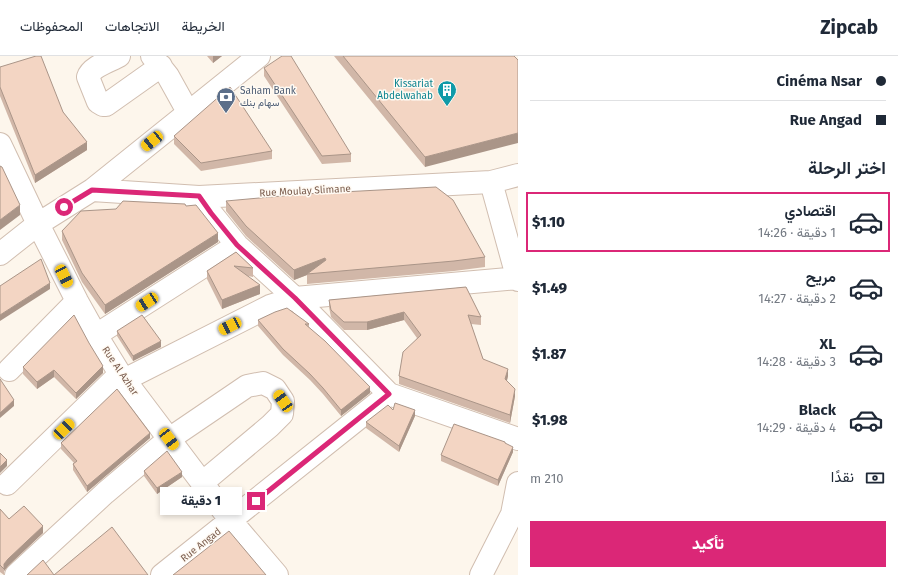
<!DOCTYPE html>
<html lang="ar">
<meta charset="utf-8">
<style>
body{margin:0;font-family:"Fira Sans",Vazirmatn,sans-serif;background:#f2f2f3;color:#1f2937;direction:rtl;height:100vh;display:flex;flex-direction:column;font-size:15px;white-space:nowrap}
*{box-sizing:border-box;margin:0}
p{font-size:13px;color:#747a83}
.icon{flex:none;width:22px;height:22px;fill:none;stroke:currentColor;stroke-width:2;stroke-linecap:round;stroke-linejoin:round}
.map{position:relative;flex:1;overflow:hidden;direction:ltr}
.sheet{display:flex;flex-direction:column;background:#fff;width:380px}
.sheet>*{flex:none}
.hud{display:grid;align-content:center;height:88px;padding:0 12px;background:#fff}
.end{position:absolute;width:18px;height:18px;margin:-9px;border:5px solid #db2777;background:#fff;box-shadow:0 0 0 2px #fff}
.from{border-radius:50%}
.bubble{position:absolute;height:28px;border-radius:0px;background:#fff;box-shadow:0 2px 6px #0003;font-size:13px;font-weight:800;line-height:28px;text-align:center;direction:rtl}
.car{position:absolute;width:12px;height:24px;margin:-12px -6px;border-radius:5px;box-shadow:0 0 3px 1px #0007;background:linear-gradient(#f5c518 24%,#345 0 40%,#f5c518 0 76%,#345 0 86%,#f5c518 0)}
.hud b{display:flex;align-items:center;gap:14px;height:38px;font-size:15px}
.hud b+b{border-top:1px solid #e0e1e3}
.hud i{width:10px;height:10px;background:#1f2937}
ul{padding:0;list-style:none}
li{display:flex;align-items:center;gap:12px;height:60px;margin:0 8px 6px;padding:0 4px;border:2px solid transparent;border-radius:0px}
li div{flex:1}
li b{display:block;font-size:15px}
li em{font-style:normal;font-weight:800}
li.selected{border-color:#db2777}
li>.icon{width:36px;height:36px;stroke-width:1.5}
h2{padding:0 12px;font-size:18px;line-height:48px}
.pay{display:flex;align-items:center;gap:10px;height:44px;padding:0 12px;font-size:15px}
.pay p{margin-inline-start:auto}
.primary-button{display:flex;gap:8px;margin-top:auto;padding:8px 12px}
.primary-button a{flex:1;height:46px;border-radius:0px;background:#db2777;color:#fff;font-size:16px;font-weight:800;line-height:46px;text-align:center}
header{display:flex;align-items:center;gap:24px;box-sizing:border-box;height:56px;padding:0 20px;background:#fff;border-bottom:1px solid #e0e1e3}
header strong{font-size:19px}
nav{display:flex;gap:22px;margin-inline-start:auto;font-size:14px}
main{display:flex;flex:1;min-height:0}
.map>svg:first-child{display:block}
</style>
<header>
<strong>Zipcab</strong>
<nav><a>الخريطة</a><a>الاتجاهات</a><a>المحفوظات</a></nav>
</header>
<main>
<section class="sheet">
<div class="hud">
<b><i class="from"></i>Cinéma Nsar</b>
<b><i></i>Rue Angad</b>
</div>
<h2>اختر الرحلة</h2>
<ul>
<li class="selected"><svg class="icon" aria-label="car" viewBox="0 0 24 24"><path d="M5 17H2v-5l4-1 3-4h7l3 4 3 1v5h-3M9 17h6M6 11h13"/><circle cx="7" cy="17" r="2"/><circle cx="17" cy="17" r="2"/></svg><div><b>اقتصادي</b><p>1 دقيقة · 14:26</p></div><em>$1.10</em></li>
<li><svg class="icon" aria-label="car" viewBox="0 0 24 24"><path d="M5 17H2v-5l4-1 3-4h7l3 4 3 1v5h-3M9 17h6M6 11h13"/><circle cx="7" cy="17" r="2"/><circle cx="17" cy="17" r="2"/></svg><div><b>مريح</b><p>2 دقيقة · 14:27</p></div><em>$1.49</em></li>
<li><svg class="icon" aria-label="car" viewBox="0 0 24 24"><path d="M5 17H2v-5l4-1 3-4h7l3 4 3 1v5h-3M9 17h6M6 11h13"/><circle cx="7" cy="17" r="2"/><circle cx="17" cy="17" r="2"/></svg><div><b>XL</b><p>3 دقيقة · 14:28</p></div><em>$1.87</em></li>
<li><svg class="icon" aria-label="car" viewBox="0 0 24 24"><path d="M5 17H2v-5l4-1 3-4h7l3 4 3 1v5h-3M9 17h6M6 11h13"/><circle cx="7" cy="17" r="2"/><circle cx="17" cy="17" r="2"/></svg><div><b>Black</b><p>4 دقيقة · 14:29</p></div><em>$1.98</em></li>
</ul>
<div class="pay"><svg class="icon" aria-label="cash" viewBox="0 0 24 24"><path d="M3 7h18v10H3z"/><circle cx="12" cy="12" r="2"/></svg>نقدًا<p>210 m</p></div>
<div class="primary-button"><a>تأكيد</a></div>
</section>
<div class="map">
<svg width="518" height="519" viewBox="0 0 518 519">
<rect width="100%" height="100%" fill="#fdf6ec"/>
<g fill="none" stroke-linecap="round" stroke-linejoin="round">
<defs>
<path id="minor" d="M119 0C110 5 91 11 88 21L98 46 103 49H106L161 10
M152 0 168 20 188 56
M0 88 38 168 77 245 96 279 120 318 231 465 277 519
M491 126 518 224
M92 134 199 141 491 126 518 119
M199 141 211 157 237 189 295 242 389 338 518 383
M0 198 38 168 92 134 259 0
M96 279 237 189
M9 314 77 245
M124 324 270 250 295 242 518 222
M7 428 120 318
M16 519 105 437 169 383 247 330 263 327 275 333 283 345 282 358 270 370 202 427
M162 519 389 338
M481 519 512 458 518 427"/>
</defs>
<use href="#minor" stroke="#d1beb0" stroke-width="24"/>
<use href="#minor" stroke="#fff" stroke-width="22"/>
</g>
<path fill="#d1b7a8" d="M207 0H222L213 7Z
M334 0H514L425 111Z
M0 11 63 56 87 94 35 127 0 40Z
M264 12 351 98V106L322 108 264 20Z
M174 80 272 95V103L201 115 174 88Z
M226 145 485 201V211L454 215 307 228V219L294 224 246 180 226 155Z
M62 175 218 186 105 258 82 226 62 184Z
M236 196 253 212V221L248 220 260 238 222 253 207 223V215Z
M466 231 481 261V269L471 268 483 303 508 320 507 325 515 340 510 367 399 328V320L417 282 404 264 367 274H344L331 261 329 251V244Z
M258 264 309 268V271L370 337 341 360 323 338 310 324 283 299 258 270Z
M117 275 161 291 133 305 117 280Z
M23 311 103 317 76 343 54 321 37 333 23 318Z
M415 360 399 396 366 372V366Z
M150 382 87 436 73 414V408L74 407 61 393V387Z
M505 387 513 396 498 430 441 405V399Z
M144 415 182 421 157 438 144 420Z
M0 453 9 463 43 477 8 510 4 515V519L0 516Z"/>
<path fill="#aa9588" d="M213 0H222L213 7Z
M518 77V87L425 111V101Z
M87 86V94L35 127V119Z
M20 149V159L0 174V164Z
M218 177V186L105 258V249Z
M325 202V212L307 218V219L294 224V214Z
M50 227V233L0 265V259Z
M260 229V238L222 253V244Z
M404 256V264L367 274V266Z
M161 285V291L133 305V300Z
M103 310V317L76 343V337Z
M508 313V320L505 331V323Z
M54 314V321L37 333V326Z
M370 331V337L341 360V354Z
M515 333V340L510 367V359Z
M14 344V350L0 362V357Z
M415 354V360L399 396V390Z
M150 377V382L87 436V430Z
M513 391V396L498 430V424Z
M7 404V410L0 417V411Z
M182 416V421L157 438V432Z
M43 470V477L8 510 4 515V519V508L8 503Z"/>
<path fill="#f3d5c3" stroke="#aa9588" d="M36 0H41L63 56 87 86 35 119 0 31V11Z
M282 0H291L351 98 322 100 264 12Z
M343 0H514L518 4V77L425 101Z
M230 31 272 95 201 107 174 80Z
M0 110 2 111 20 149 0 164Z
M436 131 453 144 485 201 454 205 307 218 326 204 325 202 294 214 246 170 226 145 304 138Z
M123 145 185 148 186 150 196 149 218 177 105 249 82 217 62 175 81 155 116 153Z
M236 196 253 212 234 210 260 229 222 244 207 215Z
M41 203 50 227 0 259V230Z
M466 231 481 261 468 259 483 303 508 313 505 323 515 333 510 359 399 320 403 296 421 279 404 256 367 266H344L331 254 329 244Z
M287 252 309 268H305L325 285 370 331 341 354 323 332 310 318 283 293 258 264 275 256Z
M74 259 89 287 103 310 76 337 54 314 37 326 23 311Z
M142 259 161 285 133 300 117 275Z
M0 323 14 344 0 357Z
M117 333 150 377 87 430 73 408 77 405 61 387Z
M395 347 415 354 399 390 366 366 388 349 393 354Z
M454 368 505 386V387L513 391 498 424 441 399Z
M167 395 182 416 157 432 144 415Z
M0 397 7 404 0 411Z
M24 450 43 470 8 503 4 508V513L0 509V453L9 463Z
M112 471 148 519H27L43 504 54 519Z
M229 475 266 519H173Z"/>
<g fill="none" stroke-linecap="round" stroke-linejoin="round">
<path stroke="#db2777" stroke-width="5" d="M64 151 92 134 199 140 211 157 237 189 295 242 389 338 256 445"/>
</g>
<defs>
<symbol id="building-pin" viewBox="-11 -11 22 30"><path d="M0 17L-7.5 6A9.5 9.5 0 1 1 7.5 6Z" fill="#0f9aa8" stroke="#fffaf3"/><path d="M-4-6H4V6H1V3H-1V6H-4ZM-2.5-4.3h1.7v1.8h-1.7ZM.8-4.3h1.7v1.8H.8ZM-2.5-1h1.7V.8h-1.7ZM.8-1h1.7V.8H.8Z" fill="#fff"/></symbol>
<symbol id="bank-pin" viewBox="-11 -11 22 30"><path d="M0 17L-7.5 6A9.5 9.5 0 1 1 7.5 6Z" fill="#5c6f8a" stroke="#fffaf3"/><path d="M-6-4H6V4H-6ZM0-2.3a2.3 2.3 0 1 0 0 4.6a2.3 2.3 0 1 0 0-4.6Z" fill="#fff"/></symbol>
</defs>
<g fill-rule="evenodd">
<use href="#building-pin" x="436" y="23" width="22" height="30"/>
<use href="#bank-pin" x="215" y="30" width="22" height="30"/>
</g>
<g text-anchor="middle" dominant-baseline="central" stroke-width="3" stroke-linejoin="round" paint-order="stroke">
<g font-size="10" fill="#0d838f" stroke="#fffaf3" text-anchor="end">
<text x="433" y="28">Kissariat<tspan x="433" dy="12">Abdelwahab</tspan></text>
</g>
<g font-size="10" fill="#4e5e75" stroke="#fffaf3" text-anchor="start">
<text x="240" y="35">Saham Bank<tspan x="240" dy="12">سهام بنك</tspan></text>
</g>
<g font-size="10" fill="#7a5c4d" stroke="#fffaf3">
<text transform="translate(305 135) rotate(-3)">Rue Moulay Slimane</text>
<text transform="translate(120 315) rotate(56)">Rue Al Azhar</text>
<text transform="translate(201 489) rotate(-38)">Rue Angad</text>
</g>
</g>
</svg>
<i class="end from" style="left:64px;top:151px"></i>
<i class="end" style="left:256px;top:445px"></i>
<div class="bubble" style="left:160px;top:431px;width:82px">1 دقيقة</div>
<i class="car" style="left:152px;top:85px;rotate:231deg"></i>
<i class="car" style="left:64px;top:220px;rotate:153deg"></i>
<i class="car" style="left:147px;top:246px;rotate:237deg"></i>
<i class="car" style="left:230px;top:270px;rotate:243deg"></i>
<i class="car" style="left:283px;top:345px;rotate:325deg"></i>
<i class="car" style="left:64px;top:373px;rotate:46deg"></i>
<i class="car" style="left:169px;top:383px;rotate:143deg"></i>
</div>
</main>
